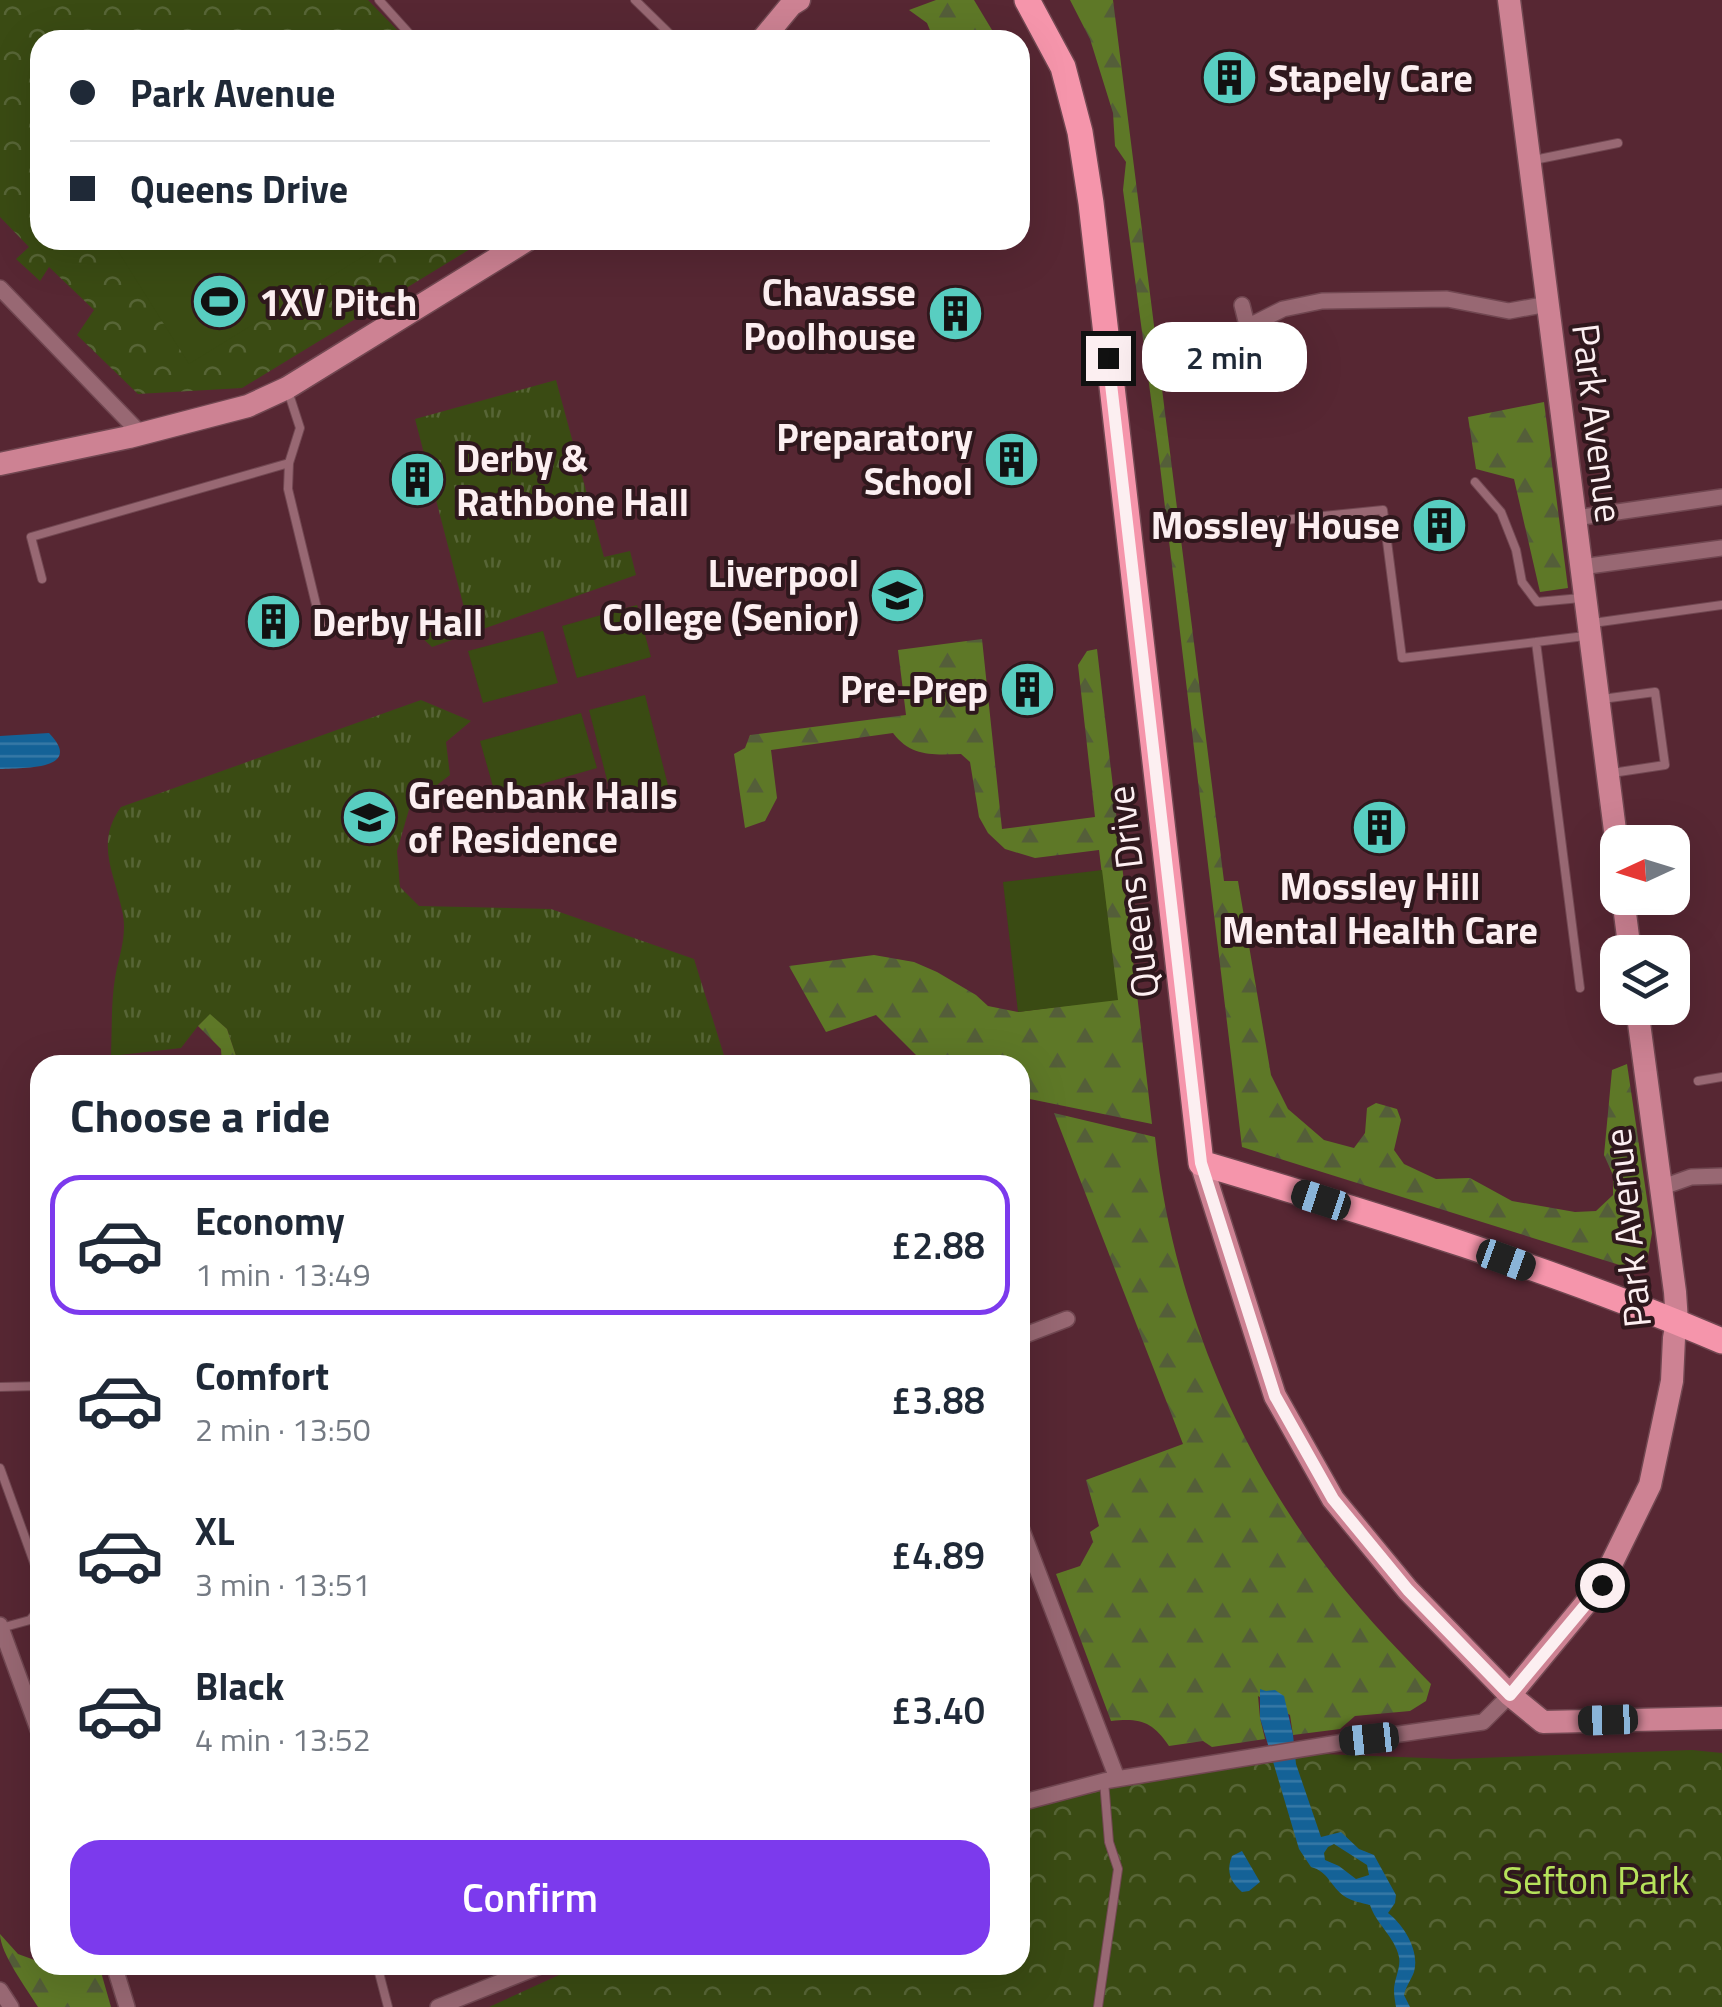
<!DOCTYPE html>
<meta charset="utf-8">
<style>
body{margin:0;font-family:"Titillium Web",sans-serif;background:#f2f2f3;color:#1f2937;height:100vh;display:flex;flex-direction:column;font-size:38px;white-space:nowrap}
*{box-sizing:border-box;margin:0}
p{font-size:32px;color:#747a83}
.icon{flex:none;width:55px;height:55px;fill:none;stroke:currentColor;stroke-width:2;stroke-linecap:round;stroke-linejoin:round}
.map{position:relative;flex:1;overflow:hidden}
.sheet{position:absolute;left:30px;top:1055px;width:1000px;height:920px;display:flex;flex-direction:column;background:#fff;border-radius:30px;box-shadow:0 10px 40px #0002}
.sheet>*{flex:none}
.top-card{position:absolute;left:30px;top:30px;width:1000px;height:220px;border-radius:30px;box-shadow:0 10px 40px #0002;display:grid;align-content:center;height:220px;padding:0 40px;background:#fff}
.needle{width:65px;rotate:266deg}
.buttons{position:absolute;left:1600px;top:825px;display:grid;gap:20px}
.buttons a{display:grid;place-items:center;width:90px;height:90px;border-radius:20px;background:#fff;box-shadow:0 10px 40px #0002;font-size:50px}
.end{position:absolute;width:45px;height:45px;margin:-22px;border:12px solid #fceff1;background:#111;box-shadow:0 0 0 5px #111}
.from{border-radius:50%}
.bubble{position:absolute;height:70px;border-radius:30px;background:#fff;box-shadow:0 10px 40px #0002;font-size:32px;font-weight:600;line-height:70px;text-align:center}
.car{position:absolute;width:30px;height:60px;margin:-30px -15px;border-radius:12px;box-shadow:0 0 8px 2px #0007;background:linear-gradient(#222 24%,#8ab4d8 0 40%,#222 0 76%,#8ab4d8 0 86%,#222 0)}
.top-card b{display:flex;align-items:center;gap:35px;height:95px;font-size:38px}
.top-card b+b{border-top:2px solid #e0e1e3}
.top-card i{width:25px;height:25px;background:#1f2937}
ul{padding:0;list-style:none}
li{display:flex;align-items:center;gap:30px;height:140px;margin:0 20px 15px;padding:0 20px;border:5px solid transparent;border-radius:30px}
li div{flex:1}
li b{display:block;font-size:38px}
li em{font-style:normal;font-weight:600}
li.selected{border-color:#7c3aed}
li>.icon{width:90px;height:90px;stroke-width:1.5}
h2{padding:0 40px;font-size:45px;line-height:120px}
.cta{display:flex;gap:20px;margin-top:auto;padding:20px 40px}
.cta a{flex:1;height:115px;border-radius:30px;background:#7c3aed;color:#fff;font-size:40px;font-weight:600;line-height:115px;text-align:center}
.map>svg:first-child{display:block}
</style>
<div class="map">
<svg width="1722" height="2007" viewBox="0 0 1722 2007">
<defs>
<pattern id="grass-tufts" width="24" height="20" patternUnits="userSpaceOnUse" patternTransform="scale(2.5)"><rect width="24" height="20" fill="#3a4b13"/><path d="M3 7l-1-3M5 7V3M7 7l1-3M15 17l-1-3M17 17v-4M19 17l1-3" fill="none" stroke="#576536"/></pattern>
<pattern id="forest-firs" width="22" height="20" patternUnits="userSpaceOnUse" patternTransform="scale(2.5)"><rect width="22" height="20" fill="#5e7827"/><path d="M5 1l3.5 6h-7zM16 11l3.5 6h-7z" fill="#545e39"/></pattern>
<pattern id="park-crowns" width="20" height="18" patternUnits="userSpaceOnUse" patternTransform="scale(2.5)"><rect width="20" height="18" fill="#3a4b13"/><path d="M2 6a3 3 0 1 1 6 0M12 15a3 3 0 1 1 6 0" fill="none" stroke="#576536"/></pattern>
<pattern id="water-rules" width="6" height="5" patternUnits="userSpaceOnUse" patternTransform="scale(2.5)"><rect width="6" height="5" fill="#146297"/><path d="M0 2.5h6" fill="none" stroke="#3779a6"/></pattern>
</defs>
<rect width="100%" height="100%" fill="#572733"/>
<path fill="url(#grass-tufts)" d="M556 380 604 557 630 551 636 575 432 647 419 635 468 623 415 419Z
M421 700 471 721 446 742 450 775 410 806 397 851 400 887 419 906 551 909 694 959 727 1065H239L227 1029 210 1015 198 1026 181 1048 111 1056C112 1030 111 1003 115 978 119 955 128 934 122 910 114 872 95 843 121 807Z"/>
<path fill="url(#forest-firs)" d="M936 0H974L998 40H934L927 23 909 10Z
M1070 0H1113L1224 881H1238L1271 1075 1288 1109 1324 1140 1354 1148 1365 1133 1367 1108 1376 1103 1397 1109 1401 1120 1394 1150 1404 1164 1436 1179 1470 1178 1512 1201 1575 1212 1596 1211 1613 1195V1175L1604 1155 1612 1070 1627 1064 1652 1233 1647 1262 1626 1267 1242 1147 1160 466 1123 190 1126 162 1115 146 1113 113 1090 39Z
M1544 402 1568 588 1540 592 1514 479 1476 469 1468 417Z
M982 639 1002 829 1095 817 1078 665 1087 651 1097 649 1152 1124 1020 1097V1065H926L876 1015 826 1032 789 966 874 955 914 962 937 972 976 995 988 1006 1018 1012 1117 999 1099 850 1035 858 1005 849 988 833 979 817 970 762 961 754C934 755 911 757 893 733L771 750 777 798 765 821 745 828 734 754 745 748 750 735 906 715 898 650Z
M210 1014 227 1029 239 1065H222L221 1049 198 1026Z
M1054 1113 1155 1137C1171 1288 1229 1436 1320 1558 1353 1603 1392 1644 1431 1684L1426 1701 1410 1711 1355 1716 1340 1729 1293 1735 1290 1715 1258 1696 1260 1718 1265 1739 1212 1747 1203 1741 1169 1746C1152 1721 1140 1718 1111 1721L1056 1574 1080 1566 1093 1542 1090 1532 1099 1526 1086 1480 1183 1444Z
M0 1934 18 1954 40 1962V1965H99L111 2007H38C27 1989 0 1953 0 1934Z"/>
<path fill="url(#park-crowns)" d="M0 0H368L407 40H40V240H485L242 388 138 394 77 335 94 310 49 267 40 281 16 259 29 247 0 217Z
M1692 1750 1722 1753V2007H489L581 1965H1020V1809L1081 1793 1321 1754 1452 1759Z"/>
<path fill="#3a4b13" d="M111 240H390L189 364Z
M637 605 651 657 577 678 562 626Z
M543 631 558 683 483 703 468 651Z
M645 695 671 797 615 811 589 710Z
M581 713 597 768 496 797 480 741Z
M1102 870 1118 1000 1018 1012 1003 882Z"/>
<path fill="url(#water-rules)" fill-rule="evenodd" d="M49 733C85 770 23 768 0 769V736Z
M1260 1689 1266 1691 1275 1690 1284 1696 1293 1735 1296 1764 1321 1837 1341 1832 1359 1849 1374 1855 1396 1895 1395 1903 1388 1913C1404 1925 1420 1951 1414 1972 1411 1980 1406 1986 1404 1995L1410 2007H1396C1395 2001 1394 1996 1394 1990 1394 1979 1401 1968 1399 1957 1395 1937 1376 1924 1370 1905 1362 1903 1351 1901 1344 1896 1331 1887 1328 1871 1311 1867L1299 1849 1260 1718ZM1334 1844 1367 1865 1369 1875 1356 1879 1339 1866 1325 1860 1324 1853 1328 1847Z
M1242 1851 1260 1882 1249 1891 1242 1892C1230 1882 1226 1871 1232 1856Z"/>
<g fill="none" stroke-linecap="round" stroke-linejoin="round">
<defs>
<path id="lane" d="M379 0 415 40
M635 0 676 40
M1534 160 1618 143
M288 391 300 428 289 463 288 489 322 629
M1475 482 1501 512 1516 550 1522 582 1537 602 1581 598
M1254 523 1383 510 1402 658 1536 642
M42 579 31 537 289 463
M1593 623 1722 605
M1602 699 1655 692 1665 765 1612 773
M1580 988 1536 642 1585 636
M1698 1081 1722 1077
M0 1387 40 1386
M0 1468 40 1579
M1 1628 30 1620 40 1608
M377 1965 388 2007
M1098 2007 1118 1869 1109 1842 1104 1781"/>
<path id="street" d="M0 288 140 433
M1242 305 1253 349
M1247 327 1283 309 1322 301 1447 299 1509 311 1548 304
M1575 518 1722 497
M1581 567 1722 548
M1660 1188 1691 1177 1722 1176
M1020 1337 1067 1319
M1020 1525 1117 1778
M0 1625 40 1735
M1020 1803 1104 1781 1344 1742 1483 1722 1510 1695
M114 1965 127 2007
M0 1990 11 2007
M438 2007 543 1965"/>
<path id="secondary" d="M1509 0 1618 854
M762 40 791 5 799 0
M0 464 129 437 248 406 287 388 527 240
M1623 898 1630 952
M1201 1163 1275 1396 1333 1499 1408 1590 1510 1695 1543 1722 1722 1718
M1510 1695 1601 1585 1650 1485 1672 1381 1674 1338 1677 1322 1675 1292 1637 1008"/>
<path id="primary" d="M1027 0 1063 67 1080 132 1091 203 1201 1163C1376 1215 1553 1269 1722 1341"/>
</defs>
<use href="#lane" stroke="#714751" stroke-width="10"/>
<use href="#street" stroke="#714751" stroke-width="18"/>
<use href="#secondary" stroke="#714751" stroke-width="25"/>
<use href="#primary" stroke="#714751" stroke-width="28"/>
<use href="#lane" stroke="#986873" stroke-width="8"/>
<use href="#street" stroke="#986873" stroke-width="15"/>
<use href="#secondary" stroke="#cd8293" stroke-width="22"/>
<use href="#primary" stroke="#f595ab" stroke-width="25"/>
</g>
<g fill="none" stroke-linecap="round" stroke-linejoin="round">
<path stroke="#fceff1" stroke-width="12" d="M1108 358 1201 1163 1275 1396 1333 1499 1408 1590 1510 1695 1602 1585"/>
</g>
<defs>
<symbol id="building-disc" viewBox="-11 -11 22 22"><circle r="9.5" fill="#58cec1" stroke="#2f181d"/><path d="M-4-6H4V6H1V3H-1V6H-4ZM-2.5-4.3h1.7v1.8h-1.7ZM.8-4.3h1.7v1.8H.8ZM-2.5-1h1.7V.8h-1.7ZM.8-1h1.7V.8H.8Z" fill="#111"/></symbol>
<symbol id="stadium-disc" viewBox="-11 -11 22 22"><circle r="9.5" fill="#58cec1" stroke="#2f181d"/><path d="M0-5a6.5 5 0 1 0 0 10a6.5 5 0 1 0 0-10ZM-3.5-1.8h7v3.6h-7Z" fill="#111"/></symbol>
<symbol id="school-disc" viewBox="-11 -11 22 22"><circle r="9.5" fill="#58cec1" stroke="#2f181d"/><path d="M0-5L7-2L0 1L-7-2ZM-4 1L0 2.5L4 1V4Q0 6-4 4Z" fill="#111"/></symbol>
<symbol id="university-disc" viewBox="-11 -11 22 22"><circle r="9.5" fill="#58cec1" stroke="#2f181d"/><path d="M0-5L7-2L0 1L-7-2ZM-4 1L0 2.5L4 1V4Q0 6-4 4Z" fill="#111"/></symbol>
</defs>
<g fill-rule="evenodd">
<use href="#building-disc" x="1198" y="46" width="63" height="63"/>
<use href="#stadium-disc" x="188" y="270" width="63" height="63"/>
<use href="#building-disc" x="924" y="282" width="63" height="63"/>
<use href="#building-disc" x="980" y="428" width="63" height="63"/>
<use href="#building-disc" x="386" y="448" width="63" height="63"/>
<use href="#building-disc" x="1408" y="494" width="63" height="63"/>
<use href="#school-disc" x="866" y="564" width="63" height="63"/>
<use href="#building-disc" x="242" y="590" width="63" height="63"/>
<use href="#building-disc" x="996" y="658" width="63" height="63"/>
<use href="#university-disc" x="338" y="786" width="63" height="63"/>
<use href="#building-disc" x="1348" y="796" width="63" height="63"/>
</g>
<g text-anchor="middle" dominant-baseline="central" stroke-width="8" stroke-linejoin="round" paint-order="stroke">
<g font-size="38" font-weight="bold" fill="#fceff1" stroke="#2f181d" text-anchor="start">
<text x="1268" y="78">Stapely Care</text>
<text x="916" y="292" text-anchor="end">Chavasse<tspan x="916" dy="44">Poolhouse</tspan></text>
<text x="259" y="302">1XV Pitch</text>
<text x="973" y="437" text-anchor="end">Preparatory<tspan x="973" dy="44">School</tspan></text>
<text x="456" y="458">Derby &amp;<tspan x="456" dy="44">Rathbone Hall</tspan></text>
<text x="1400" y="525" text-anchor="end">Mossley House</text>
<text x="859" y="573" text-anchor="end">Liverpool<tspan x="859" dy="44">College (Senior)</tspan></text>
<text x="312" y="622">Derby Hall</text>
<text x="988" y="689" text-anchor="end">Pre-Prep</text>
<text x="408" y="795">Greenbank Halls<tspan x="408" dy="44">of Residence</tspan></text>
<text x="1380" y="886" text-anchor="middle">Mossley Hill<tspan x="1380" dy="44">Mental Health Care</tspan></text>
</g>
<g font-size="38" fill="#fceff1" stroke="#2f181d">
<text transform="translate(1598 423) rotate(83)">Park Avenue</text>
<text transform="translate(1132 892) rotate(-97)">Queens Drive</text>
<text transform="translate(1627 1228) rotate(-96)">Park Avenue</text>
</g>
<g font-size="38" fill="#b6e25b" stroke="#2f181d">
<text x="1596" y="1880">Sefton Park</text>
</g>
</g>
</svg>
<div class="buttons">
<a><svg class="needle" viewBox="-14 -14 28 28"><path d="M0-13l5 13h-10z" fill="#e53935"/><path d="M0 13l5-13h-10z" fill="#747a83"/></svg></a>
<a><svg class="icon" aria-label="layers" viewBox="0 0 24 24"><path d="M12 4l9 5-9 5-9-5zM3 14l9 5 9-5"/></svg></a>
</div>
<i class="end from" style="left:1602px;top:1585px"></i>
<i class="end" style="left:1108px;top:358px"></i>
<div class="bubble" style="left:1142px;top:322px;width:165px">2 min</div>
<i class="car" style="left:1321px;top:1200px;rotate:288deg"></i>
<i class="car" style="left:1506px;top:1260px;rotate:110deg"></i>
<i class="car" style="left:1608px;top:1720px;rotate:268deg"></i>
<i class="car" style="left:1369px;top:1739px;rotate:264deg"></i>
<div class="top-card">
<b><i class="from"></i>Park Avenue</b>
<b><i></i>Queens Drive</b>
</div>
<section class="sheet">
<h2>Choose a ride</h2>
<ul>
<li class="selected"><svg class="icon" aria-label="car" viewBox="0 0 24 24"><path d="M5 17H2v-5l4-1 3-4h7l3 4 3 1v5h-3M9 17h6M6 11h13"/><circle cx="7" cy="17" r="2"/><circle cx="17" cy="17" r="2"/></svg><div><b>Economy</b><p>1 min · 13:49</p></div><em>£2.88</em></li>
<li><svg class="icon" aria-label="car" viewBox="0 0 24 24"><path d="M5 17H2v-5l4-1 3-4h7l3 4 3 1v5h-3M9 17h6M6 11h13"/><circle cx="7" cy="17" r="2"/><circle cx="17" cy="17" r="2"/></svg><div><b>Comfort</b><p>2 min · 13:50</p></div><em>£3.88</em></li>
<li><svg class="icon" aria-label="car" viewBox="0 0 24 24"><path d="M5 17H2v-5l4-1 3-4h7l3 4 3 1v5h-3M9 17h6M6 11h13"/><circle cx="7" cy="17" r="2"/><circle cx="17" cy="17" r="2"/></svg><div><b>XL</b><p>3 min · 13:51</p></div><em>£4.89</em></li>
<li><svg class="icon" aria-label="car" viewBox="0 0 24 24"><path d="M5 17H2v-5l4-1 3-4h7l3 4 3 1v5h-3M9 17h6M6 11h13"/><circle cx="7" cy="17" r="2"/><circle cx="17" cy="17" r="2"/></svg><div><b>Black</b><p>4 min · 13:52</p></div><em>£3.40</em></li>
</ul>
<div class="cta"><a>Confirm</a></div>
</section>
</div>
